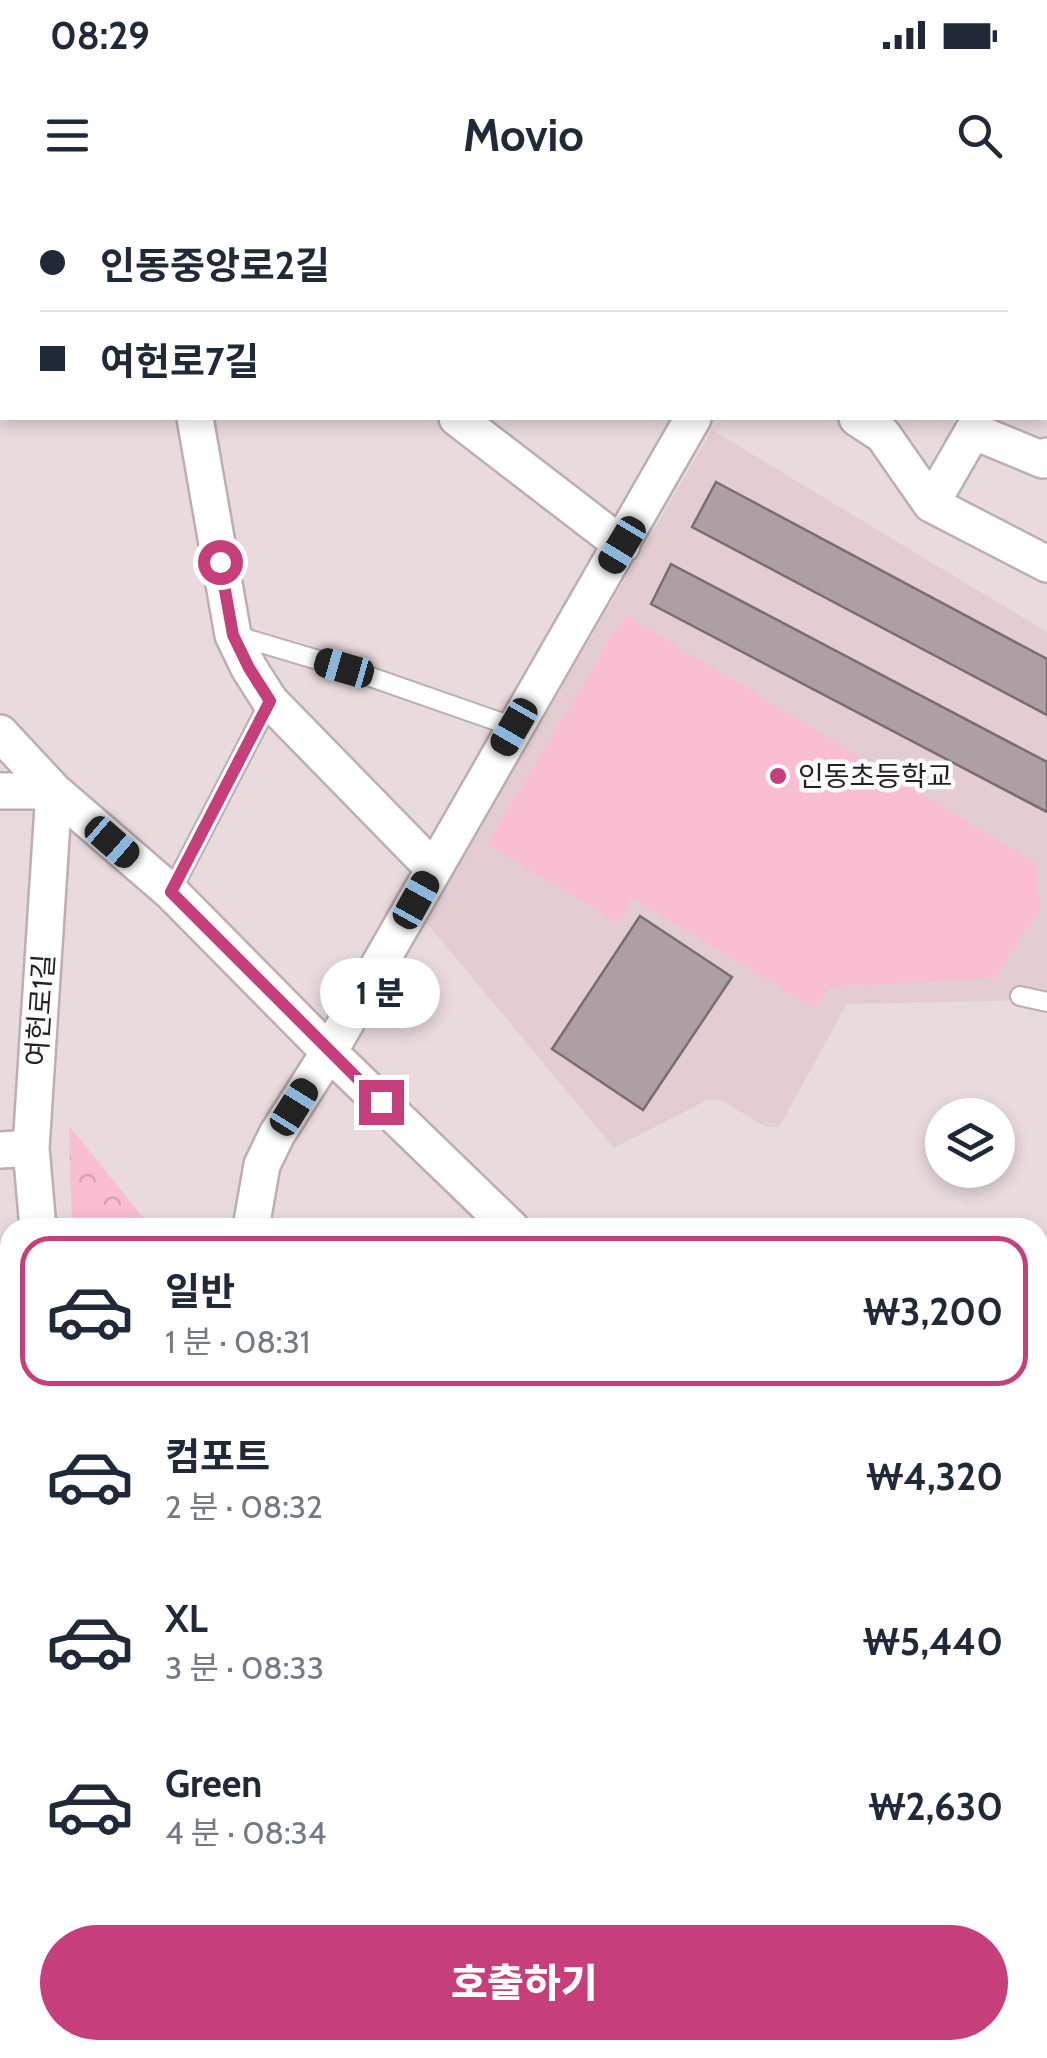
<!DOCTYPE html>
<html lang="ko">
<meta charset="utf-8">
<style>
body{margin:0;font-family:Cabin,"Noto Sans KR",sans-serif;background:#f2f2f3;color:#1f2937;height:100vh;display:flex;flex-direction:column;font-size:38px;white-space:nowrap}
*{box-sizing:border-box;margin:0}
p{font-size:32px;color:#747a83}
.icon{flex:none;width:55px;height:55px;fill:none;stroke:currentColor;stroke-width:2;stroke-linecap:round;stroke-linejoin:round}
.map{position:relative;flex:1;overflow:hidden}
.sheet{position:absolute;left:0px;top:1018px;width:1048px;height:842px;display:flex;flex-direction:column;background:#fff;border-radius:30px 30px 0 0;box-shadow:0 5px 15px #0003}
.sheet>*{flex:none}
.banner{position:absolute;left:0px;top:0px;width:1048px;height:220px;box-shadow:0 5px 15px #0003;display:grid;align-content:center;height:220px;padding:0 40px;background:#fff}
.fabs{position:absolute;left:925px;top:898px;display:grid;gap:20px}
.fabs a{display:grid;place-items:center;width:90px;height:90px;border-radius:50%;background:#fff;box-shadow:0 5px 15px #0003;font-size:50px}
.end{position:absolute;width:45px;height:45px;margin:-22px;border:12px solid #c63e7a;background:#fff;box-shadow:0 0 0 5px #fff}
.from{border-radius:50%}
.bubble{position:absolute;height:70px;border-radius:35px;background:#fff;box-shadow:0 5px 15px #0003;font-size:32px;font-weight:800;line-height:70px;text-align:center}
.car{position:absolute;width:30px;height:60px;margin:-30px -15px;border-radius:12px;box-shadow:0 0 8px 2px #0007;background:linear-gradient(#222 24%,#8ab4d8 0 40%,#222 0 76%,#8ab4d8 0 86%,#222 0)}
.banner b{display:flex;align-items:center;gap:35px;height:95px;font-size:38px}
.banner b+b{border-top:2px solid #e0e1e3}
.banner i{width:25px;height:25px;background:#1f2937}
ul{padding:18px 0 0;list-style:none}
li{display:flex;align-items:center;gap:30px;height:150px;margin:0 20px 15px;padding:0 20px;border:5px solid transparent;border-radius:30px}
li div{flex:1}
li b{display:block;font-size:38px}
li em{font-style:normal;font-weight:800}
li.active{border-color:#c63e7a}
li>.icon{width:90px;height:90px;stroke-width:1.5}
.action{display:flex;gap:20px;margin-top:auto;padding:20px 40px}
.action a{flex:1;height:115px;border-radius:60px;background:#c63e7a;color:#fff;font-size:40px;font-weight:800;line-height:115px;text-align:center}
.status{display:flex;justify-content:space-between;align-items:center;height:70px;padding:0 50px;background:#fff;direction:ltr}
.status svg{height:28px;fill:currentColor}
header{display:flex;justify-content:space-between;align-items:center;height:130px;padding:0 40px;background:#fff;font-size:45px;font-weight:800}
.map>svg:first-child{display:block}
</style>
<div class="status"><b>08:29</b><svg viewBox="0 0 49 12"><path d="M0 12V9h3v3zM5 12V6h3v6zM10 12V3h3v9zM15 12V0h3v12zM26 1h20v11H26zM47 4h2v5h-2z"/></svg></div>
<header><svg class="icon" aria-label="menu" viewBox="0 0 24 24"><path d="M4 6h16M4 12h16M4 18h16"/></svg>Movio<svg class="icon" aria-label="search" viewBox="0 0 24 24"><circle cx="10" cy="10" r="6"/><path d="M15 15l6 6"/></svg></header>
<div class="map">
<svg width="1047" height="1858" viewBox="0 0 1047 1858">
<defs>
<pattern id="forest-crowns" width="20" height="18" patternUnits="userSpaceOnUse" patternTransform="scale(2.5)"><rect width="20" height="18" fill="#fabed2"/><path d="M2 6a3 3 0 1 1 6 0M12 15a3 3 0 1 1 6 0" fill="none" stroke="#d6a3b4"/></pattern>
</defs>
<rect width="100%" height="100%" fill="#e9dade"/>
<path fill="#e4ccd3" d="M712 230 1047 432V800L847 804 779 927H766L721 900H707L614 948 425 721Z"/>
<path fill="url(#forest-crowns)" d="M69 926 151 1027H72Z"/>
<path fill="#fabed2" d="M625 415 1036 663 1040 708 994 778 828 787 815 808 633 698 617 722 487 644Z"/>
<path fill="#ad9fa3" stroke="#7a6d71" stroke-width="2.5" d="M716 282 1047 459V515L692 327Z
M671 364 1047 562V612L651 404Z
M640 716 732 777 643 910 552 849Z
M1038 1330 1047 1337V1408L1038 1401Z"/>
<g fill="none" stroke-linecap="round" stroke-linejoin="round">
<defs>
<path id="lane" d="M234 435 345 468 514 527
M171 692 270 501
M1020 796 1047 802
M987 1850 1005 1858"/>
<path id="street" d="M54 0V2
M617 0 618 2
M288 2 298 0
M817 2 818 0
M1045 54 1047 53
M0 73H2
M1045 156 1047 158
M195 218 233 435 249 468 270 501 434 669
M457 218 622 345
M857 218 883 235 931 304 1047 364
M931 304 973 231 1043 260 1047 256
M0 533 54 591 171 692 329 852 511 1028
M0 591H54L31 948 38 1028
M0 950 31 948
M251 1028 262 965 277 934 329 852 693 218
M1038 1290 1047 1279
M0 1391H10
M1038 1497 1047 1504
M0 1817H10
M277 1850V1858
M769 1858 770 1850"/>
</defs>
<use href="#lane" stroke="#bdaeb3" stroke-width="22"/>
<use href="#street" stroke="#bdaeb3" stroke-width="40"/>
<use href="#lane" stroke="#fff" stroke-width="18"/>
<use href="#street" stroke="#fff" stroke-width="35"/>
</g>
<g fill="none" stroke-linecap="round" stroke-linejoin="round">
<path stroke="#c63e7a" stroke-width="12" d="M220 362 233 435 249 468 270 501 171 692 381 902"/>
</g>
<circle fill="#c63e7a" stroke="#fff" stroke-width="4" cx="778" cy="576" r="10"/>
<g text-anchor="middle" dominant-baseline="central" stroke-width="9" stroke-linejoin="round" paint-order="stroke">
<g font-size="28" fill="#251f21" stroke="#fff" text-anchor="start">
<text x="798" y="576">인동초등학교</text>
</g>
<g font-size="28" fill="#251f21" stroke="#fff">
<text transform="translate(40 810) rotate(-86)">여헌로1길</text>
</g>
</g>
</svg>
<div class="fabs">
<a><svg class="icon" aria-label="layers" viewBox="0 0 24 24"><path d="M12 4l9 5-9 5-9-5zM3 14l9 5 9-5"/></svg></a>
</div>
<i class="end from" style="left:220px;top:362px"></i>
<i class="end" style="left:381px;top:902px"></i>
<div class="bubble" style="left:320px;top:758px;width:120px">1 분</div>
<i class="car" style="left:622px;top:345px;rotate:211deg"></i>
<i class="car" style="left:344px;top:468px;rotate:286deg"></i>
<i class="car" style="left:514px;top:527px;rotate:210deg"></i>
<i class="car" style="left:112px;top:642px;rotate:131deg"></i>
<i class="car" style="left:416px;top:700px;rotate:29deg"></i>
<i class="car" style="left:294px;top:907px;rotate:32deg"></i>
<div class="banner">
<b><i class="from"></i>인동중앙로2길</b>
<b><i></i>여헌로7길</b>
</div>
<section class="sheet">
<ul>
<li class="active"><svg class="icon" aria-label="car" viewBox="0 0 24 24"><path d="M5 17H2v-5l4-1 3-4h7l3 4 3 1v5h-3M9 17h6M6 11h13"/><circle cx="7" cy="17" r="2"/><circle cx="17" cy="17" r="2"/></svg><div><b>일반</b><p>1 분 · 08:31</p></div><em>₩3,200</em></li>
<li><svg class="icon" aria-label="car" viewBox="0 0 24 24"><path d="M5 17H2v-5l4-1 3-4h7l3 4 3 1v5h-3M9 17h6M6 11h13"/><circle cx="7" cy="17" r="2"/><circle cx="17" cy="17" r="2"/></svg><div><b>컴포트</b><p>2 분 · 08:32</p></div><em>₩4,320</em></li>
<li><svg class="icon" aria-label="car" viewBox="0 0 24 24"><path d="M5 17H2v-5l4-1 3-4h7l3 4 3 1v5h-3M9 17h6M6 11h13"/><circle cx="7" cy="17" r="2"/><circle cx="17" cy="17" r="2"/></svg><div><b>XL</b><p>3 분 · 08:33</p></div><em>₩5,440</em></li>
<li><svg class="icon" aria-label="car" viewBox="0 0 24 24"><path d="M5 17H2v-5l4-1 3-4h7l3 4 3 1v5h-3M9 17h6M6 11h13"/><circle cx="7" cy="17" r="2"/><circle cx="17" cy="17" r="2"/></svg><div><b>Green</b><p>4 분 · 08:34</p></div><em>₩2,630</em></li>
</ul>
<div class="action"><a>호출하기</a></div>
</section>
</div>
